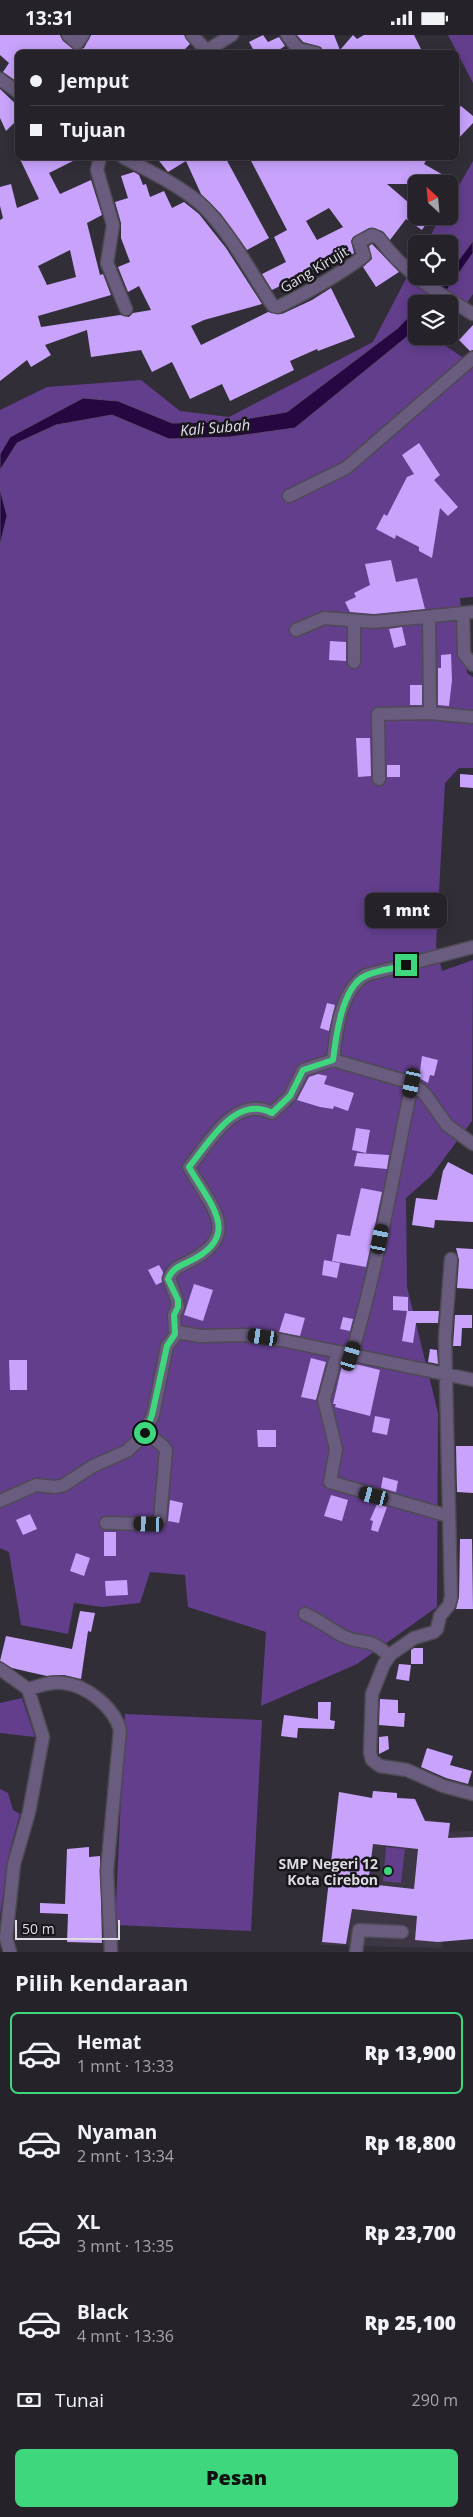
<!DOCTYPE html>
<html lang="id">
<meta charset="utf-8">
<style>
body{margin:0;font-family:"Open Sans",sans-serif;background:#2e2a32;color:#f1f3f6;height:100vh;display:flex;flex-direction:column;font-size:19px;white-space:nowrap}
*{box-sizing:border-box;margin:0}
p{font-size:16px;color:#a4a4a8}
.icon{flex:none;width:28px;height:28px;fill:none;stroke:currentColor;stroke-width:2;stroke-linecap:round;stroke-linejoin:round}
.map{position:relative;height:1917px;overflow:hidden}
.details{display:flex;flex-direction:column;background:#26222a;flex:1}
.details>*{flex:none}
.top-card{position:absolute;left:15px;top:15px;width:444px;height:110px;border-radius:8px;box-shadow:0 2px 12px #0003,0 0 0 1px #423f47;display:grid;align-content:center;height:110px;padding:0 15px;background:#26222a}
.needle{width:32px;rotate:334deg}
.fabs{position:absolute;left:408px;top:140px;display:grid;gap:10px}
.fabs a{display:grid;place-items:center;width:50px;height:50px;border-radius:8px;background:#26222a;box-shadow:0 2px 12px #0003,0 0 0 1px #423f47;font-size:25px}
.scale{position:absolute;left:15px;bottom:12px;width:105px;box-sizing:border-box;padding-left:5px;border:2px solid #dedce3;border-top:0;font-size:14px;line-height:18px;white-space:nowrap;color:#dedce3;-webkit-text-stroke:4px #19171c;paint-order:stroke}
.end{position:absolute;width:22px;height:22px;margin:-11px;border:6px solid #3ed77d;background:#111;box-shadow:0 0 0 2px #111}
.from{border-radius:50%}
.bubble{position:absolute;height:35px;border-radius:8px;background:#26222a;box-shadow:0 2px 12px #0003,0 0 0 1px #423f47;font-size:16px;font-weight:800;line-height:35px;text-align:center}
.car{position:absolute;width:15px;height:30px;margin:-15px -8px;border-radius:6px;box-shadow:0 0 4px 1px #0007;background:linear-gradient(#222 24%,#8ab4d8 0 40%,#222 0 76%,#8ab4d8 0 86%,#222 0)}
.top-card b{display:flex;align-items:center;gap:18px;height:48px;font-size:19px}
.top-card b+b{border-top:1px solid #423f47}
.top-card i{width:12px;height:12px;background:#f1f3f6}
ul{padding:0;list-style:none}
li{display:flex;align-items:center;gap:15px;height:82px;margin:0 10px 8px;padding:0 5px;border:2px solid transparent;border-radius:8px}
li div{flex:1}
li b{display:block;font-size:19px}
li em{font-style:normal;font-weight:800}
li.active{border-color:#3ed77d}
li>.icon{width:45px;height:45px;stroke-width:1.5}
h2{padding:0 15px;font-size:22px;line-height:60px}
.pay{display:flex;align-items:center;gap:12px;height:55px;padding:0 15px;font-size:19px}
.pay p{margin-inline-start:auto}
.button{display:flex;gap:10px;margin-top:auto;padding:10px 15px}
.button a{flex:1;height:58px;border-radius:8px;background:#3ed77d;color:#111;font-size:20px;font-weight:800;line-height:58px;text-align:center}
.status{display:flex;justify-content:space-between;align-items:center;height:35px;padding:0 25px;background:#26222a;direction:ltr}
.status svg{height:14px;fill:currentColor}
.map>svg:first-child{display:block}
</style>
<div class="status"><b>13:31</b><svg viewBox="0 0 49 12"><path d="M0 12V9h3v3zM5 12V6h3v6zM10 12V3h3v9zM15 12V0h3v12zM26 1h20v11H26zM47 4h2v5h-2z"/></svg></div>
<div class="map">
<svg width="473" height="1917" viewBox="0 0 473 1917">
<rect width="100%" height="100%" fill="#322e38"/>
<path fill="#3c3645" d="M373 1755 397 1758V1762L415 1764 424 1784 450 1788V1797L473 1796V1861L445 1862 442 1913 321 1910 339 1756 363 1761 362 1766 372 1767Z"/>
<path fill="#633e8d" d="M448 0H473V48Z
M473 126V206L449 238V209H426L441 181H449V168Z
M473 218V259L465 271 444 259Z
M409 238 433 257 422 269H416V274L398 293 287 377 227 387 172 388 118 366 83 363 53 379 0 419V375L47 352 141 345 180 376 229 382 373 307Z
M441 263 462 275 449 294V269H436Z
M416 292V301H443L440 307 465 324 423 364 344 430 287 460 288 464 295 463 339 442 416 378 423 375 473 330V562L460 563 467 638 473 642V733H459L445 748 436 911 442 936 473 925 472 1086 431 1141 406 1163 407 1252 438 1378 437 1572 357 1629 261 1671 266 1597 188 1572 185 1540 150 1537 140 1568 102 1572 74 1568 68 1599 21 1590 9 1517 0 1513V510L7 481 0 454V435L17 408 56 390 112 380 169 404 230 402 294 393 409 300Z
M22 1663 35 1702 0 1698V1668Z
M125 1679 262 1685 251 1896 115 1890Z
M0 1754 8 1758 13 1775 20 1779 10 1815 0 1880Z
M386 1812 405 1814 401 1848 383 1846Z"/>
<path fill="#260742" stroke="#5d4772" d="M473 206V218L441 263 436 269H422L449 241V238Z
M416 274V292L409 300 295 393 230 402 169 404 112 380 56 390 17 408 0 435V419L10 402 83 363 118 366 172 388 227 387 287 377 398 293Z
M0 454 7 481 0 510Z"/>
<path fill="#c8a2fb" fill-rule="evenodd" d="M0 0H60L63 6 76 16 84 13 91 0H184L190 9 181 18H18L16 46 3 37 9 28 0 20Z
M263 0 268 7 279 2 285 11 274 18H245L253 14 249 7Z
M297 0H334L340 15 353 0 357 4 364 0H414L423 18H324L321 12 303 7Z
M0 54 18 71V84L6 96 0 83Z
M461 71 473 81V88L456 106V76Z
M19 122H81L49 138 60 159 91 145 102 180 87 188 100 240 103 239 111 260 38 281 41 292 120 280 129 282 133 278 151 275 139 251 128 257 118 232 130 227 121 203V188L115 167 128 163 121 141 134 137 139 140 143 150 146 149 150 162 164 156 172 173 184 167 199 179 226 213 262 269 204 285 191 291 201 310 268 277 282 279 312 265 331 253 355 302 318 316 317 314 290 326 294 335 230 366 222 349 190 364 172 327 152 337 141 315 91 322 87 295 45 310 51 320 31 332 27 325 0 346V185L3 183 0 171V152L11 149 17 173 39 164ZM70 215 76 242 47 250 38 231Z
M156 122H225L269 203 247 215 221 179 201 159 186 126 168 137Z
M249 122H428L424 129 459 149H387L416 174V181H431L422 195 406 184 390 205 382 196 369 193 353 202 351 206 354 218 344 225 342 220 272 255 262 239 286 227 274 202 287 195ZM329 173 343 192 317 205 306 186Z
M372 209 399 237 376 252 363 232 372 224 369 211Z
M473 290V315L470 316 459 305Z
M419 408 440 440 434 445 458 472 448 481 440 473 432 523 419 516V512L396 500 395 504 376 494 384 479 387 481 407 442 414 439 402 420Z
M391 525 396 547 417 543 425 574 374 579 350 577 345 567 356 562 354 558 370 550 365 529Z
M402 592 406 610 394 613 389 594Z
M330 606 346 607V626L329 625Z
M451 619 452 645 449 671 438 670V633H441V620Z
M410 650H422V670H410Z
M356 703H370L371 741 358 742Z
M387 730H400V742H387Z
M460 739 473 740V753L460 752Z
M327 968 335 970 329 996 320 993Z
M422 1021 438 1025 434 1041 430 1040 428 1048 419 1043Z
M318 1039 327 1041 324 1049 354 1058 348 1076 334 1071 333 1074 320 1072 297 1065 309 1042Z
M356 1093 370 1095 366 1118 352 1115Z
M357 1118 389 1120 387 1134 354 1131Z
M448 1127 473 1140V1187L435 1185 434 1193 412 1190 416 1163 437 1165 443 1136Z
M361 1153 382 1157 366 1232 332 1226 337 1199 350 1201Z
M456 1213 473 1214V1254L457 1253 459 1225Z
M324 1225 340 1228 337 1243 322 1240Z
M159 1230 163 1237 162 1247 156 1250 148 1235Z
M194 1249 213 1255 203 1286 184 1280Z
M393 1261 408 1262V1276H439L438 1288H416L413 1308 402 1306 407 1276 393 1275Z
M285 1278 305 1283 300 1301 279 1297Z
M455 1280H472V1293H462L461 1311H453Z
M343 1282 353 1284 350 1296 340 1294Z
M430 1314 437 1315 438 1329 428 1327Z
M311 1323 326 1327 316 1365 301 1362Z
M9 1325H27V1355H10Z
M343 1326 380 1335 370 1381 335 1372 336 1369H333Z
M375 1381 390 1384 387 1400 372 1397Z
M257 1395H276V1412H258Z
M456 1411H473V1458L457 1457Z
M383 1442 398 1446 396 1457 381 1453Z
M331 1460 348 1465 342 1486 324 1481Z
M170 1465 183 1468 179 1488 168 1486Z
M377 1469 387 1472 378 1497 371 1495 373 1486 370 1485Z
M30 1479 37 1494 23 1500 16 1485Z
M104 1497H116V1521H104Z
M460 1504H472L473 1574H456L459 1562Z
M76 1518 90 1523 84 1541 70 1536Z
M127 1545 128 1560 106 1561 105 1546Z
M80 1576 95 1578 91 1597 88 1596 81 1644 64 1640 47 1641 29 1637 12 1633 0 1626 6 1601 72 1614Z
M414 1613H423V1629H411V1615Z
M399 1629 411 1630 409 1646 396 1644Z
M380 1664 398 1665V1678H405L404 1692 379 1690Z
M318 1667H331L330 1685 335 1686 334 1694 298 1693 297 1703 281 1701 284 1680 318 1684Z
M388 1701 389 1714 379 1719V1702Z
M427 1713 453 1721 450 1730 472 1736 468 1749 446 1743 421 1732Z
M373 1756 397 1758V1763L415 1764 425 1786 450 1788 448 1803 473 1802V1904L438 1907 415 1905 417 1881 352 1874 346 1909 322 1907 339 1757 372 1763ZM373 1809 418 1814 414 1854 368 1849Z
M89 1812V1822L100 1821 102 1908 67 1907 68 1879 40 1878V1868L65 1869 67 1814Z"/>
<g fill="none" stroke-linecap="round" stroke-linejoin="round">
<defs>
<path id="minor" d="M68 0 77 8 83 0
M192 0 206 15
M287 0 298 14 316 18
M203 18 232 0
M0 44 18 57
M100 122 97 135 113 190 107 228 126 274
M123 122C150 137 182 151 205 173 233 202 251 238 273 271L278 272C308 257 338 241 364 221L359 207 372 200 379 203C403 237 438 258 473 279
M289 461 346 433 473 323
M463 578 464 619 473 630
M429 582 430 678
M354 586V627
M296 595 324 583 374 587 473 577
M379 744 378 679 430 678 473 682
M333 1025C336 997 340 956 366 940L473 912
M451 1224 445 1302 451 1562 449 1570 440 1581 437 1594 434 1597 414 1603 391 1619 384 1629 372 1659 370 1718 372 1725 380 1731 407 1735 443 1751 473 1759
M175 1299 174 1280 178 1272 177 1265 169 1244C172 1234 179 1231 188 1227 244 1200 210 1171 189 1132 209 1108 235 1059 272 1078L290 1061 303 1035 333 1025 412 1048 425 1059 447 1090 473 1109
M337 1318 324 1365 336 1414 330 1447 449 1481
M351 1321C378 1232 393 1139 412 1048
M0 1466 36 1450 55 1452 64 1450 93 1431 127 1416 142 1402 153 1380 167 1311 178 1297 200 1301 246 1300 281 1305 473 1345
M106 1488 149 1489 156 1488 160 1484 166 1415 162 1410 145 1397
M305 1579C319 1585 330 1594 343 1601 363 1611 368 1600 389 1621
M0 1634 28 1654 43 1702 29 1777 14 1829 6 1903 10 1917
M28 1654C40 1651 51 1646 63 1648 86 1650 114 1672 120 1695L107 1836 111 1917
M356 1917 359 1895 402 1897"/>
</defs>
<use href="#minor" stroke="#4e4a53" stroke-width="15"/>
<use href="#minor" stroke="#6a5c7f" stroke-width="12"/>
</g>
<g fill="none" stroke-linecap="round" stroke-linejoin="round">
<path stroke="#3ed77d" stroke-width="6" d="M145 1398 152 1380 167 1311 175 1299 174 1280 178 1272V1265L168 1244C172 1234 179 1231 188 1227 244 1201 210 1170 189 1132 209 1108 235 1059 272 1078L290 1061 303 1035 333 1025C336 1001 342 952 365 941 377 935 393 934 406 930"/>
</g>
<circle fill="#3ed77d" stroke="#19171c" stroke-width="2" cx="388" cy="1836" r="5"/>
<g text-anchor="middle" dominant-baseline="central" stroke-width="5" stroke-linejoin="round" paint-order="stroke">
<g font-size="14" fill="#dedce3" stroke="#19171c">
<text transform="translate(314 234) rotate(-31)">Gang Kirujit</text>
</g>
<g font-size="14" font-weight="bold" fill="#dedce3" stroke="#19171c" text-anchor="end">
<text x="378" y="1828">SMP Negeri 12<tspan x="378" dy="16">Kota Cirebon</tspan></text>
</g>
<g font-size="15" font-style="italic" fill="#e1d9ef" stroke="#19171c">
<text transform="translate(215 392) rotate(-5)">Kali Subah</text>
</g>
</g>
</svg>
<div class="fabs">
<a><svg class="needle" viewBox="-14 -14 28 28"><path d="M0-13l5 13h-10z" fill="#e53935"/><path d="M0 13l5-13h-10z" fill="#a4a4a8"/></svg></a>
<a><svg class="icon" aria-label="locate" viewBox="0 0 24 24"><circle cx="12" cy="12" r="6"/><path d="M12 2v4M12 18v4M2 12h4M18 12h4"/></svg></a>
<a><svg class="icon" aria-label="layers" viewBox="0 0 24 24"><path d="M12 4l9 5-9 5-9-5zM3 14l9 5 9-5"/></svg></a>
</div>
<div class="scale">50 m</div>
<i class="end from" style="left:145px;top:1398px"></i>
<i class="end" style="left:406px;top:930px"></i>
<div class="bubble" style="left:365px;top:858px;width:82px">1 mnt</div>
<i class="car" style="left:412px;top:1048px;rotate:192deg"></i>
<i class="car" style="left:380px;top:1204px;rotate:11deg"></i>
<i class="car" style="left:263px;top:1302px;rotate:279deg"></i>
<i class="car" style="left:351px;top:1321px;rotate:17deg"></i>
<i class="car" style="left:374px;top:1461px;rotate:285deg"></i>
<i class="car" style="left:149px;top:1489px;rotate:272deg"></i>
<div class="top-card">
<b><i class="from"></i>Jemput</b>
<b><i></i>Tujuan</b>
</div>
</div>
<section class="details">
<h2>Pilih kendaraan</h2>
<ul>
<li class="active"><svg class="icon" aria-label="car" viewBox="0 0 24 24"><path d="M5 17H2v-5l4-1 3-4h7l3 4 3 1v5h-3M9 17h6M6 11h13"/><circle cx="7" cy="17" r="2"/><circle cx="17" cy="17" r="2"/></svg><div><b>Hemat</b><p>1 mnt · 13:33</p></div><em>Rp 13,900</em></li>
<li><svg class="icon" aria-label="car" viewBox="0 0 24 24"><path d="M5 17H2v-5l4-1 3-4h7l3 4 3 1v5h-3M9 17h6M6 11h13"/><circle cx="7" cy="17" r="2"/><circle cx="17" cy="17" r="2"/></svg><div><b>Nyaman</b><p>2 mnt · 13:34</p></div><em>Rp 18,800</em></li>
<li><svg class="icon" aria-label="car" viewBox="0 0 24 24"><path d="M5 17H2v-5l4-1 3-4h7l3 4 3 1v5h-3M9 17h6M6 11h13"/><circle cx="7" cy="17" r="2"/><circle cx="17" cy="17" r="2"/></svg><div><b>XL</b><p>3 mnt · 13:35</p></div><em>Rp 23,700</em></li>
<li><svg class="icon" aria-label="car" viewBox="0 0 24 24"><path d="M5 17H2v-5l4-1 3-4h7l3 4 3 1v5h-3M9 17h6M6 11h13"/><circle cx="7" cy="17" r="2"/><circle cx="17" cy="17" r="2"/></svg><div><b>Black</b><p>4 mnt · 13:36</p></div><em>Rp 25,100</em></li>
</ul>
<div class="pay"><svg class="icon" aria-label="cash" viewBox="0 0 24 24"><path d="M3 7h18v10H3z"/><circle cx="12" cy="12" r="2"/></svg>Tunai<p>290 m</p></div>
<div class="button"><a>Pesan</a></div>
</section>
